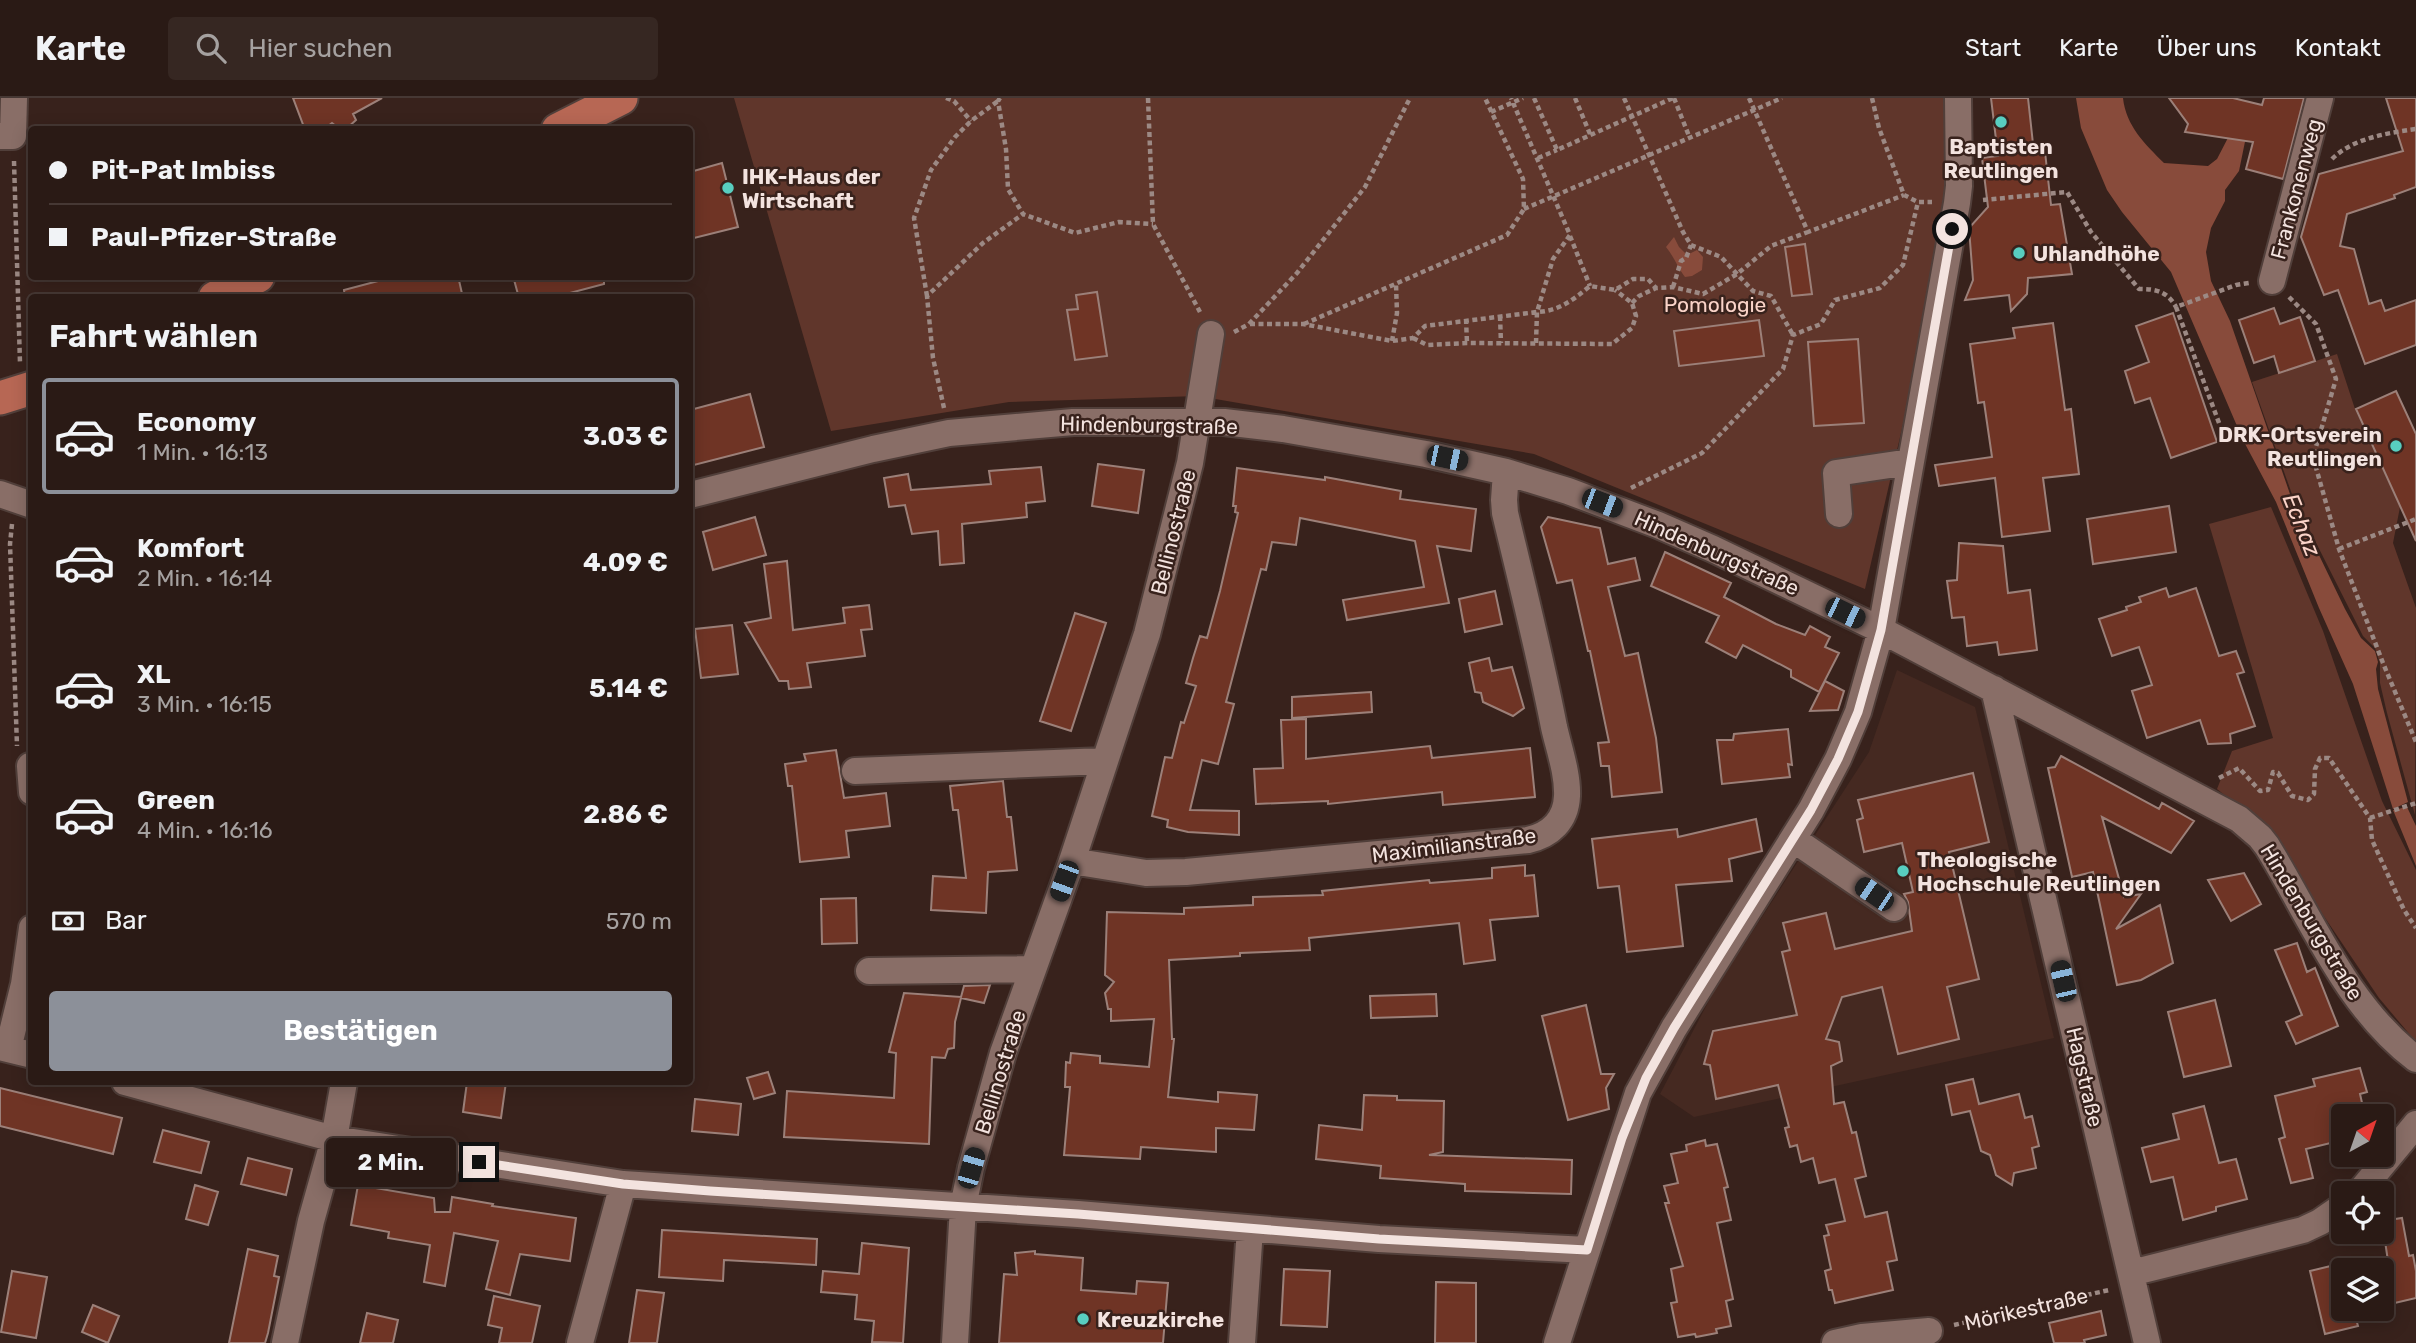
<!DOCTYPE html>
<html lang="de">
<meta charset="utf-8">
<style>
body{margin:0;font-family:Rubik,sans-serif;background:#362722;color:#f1f3f6;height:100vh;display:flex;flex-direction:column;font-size:26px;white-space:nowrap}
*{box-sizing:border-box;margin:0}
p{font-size:23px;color:#a5a1a0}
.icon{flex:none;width:38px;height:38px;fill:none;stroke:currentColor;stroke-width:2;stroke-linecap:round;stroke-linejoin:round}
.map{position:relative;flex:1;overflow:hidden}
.panel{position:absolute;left:28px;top:196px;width:665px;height:791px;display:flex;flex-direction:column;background:#2a1a15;border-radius:7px;box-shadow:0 4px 18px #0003,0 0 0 2px #463834}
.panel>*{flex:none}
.top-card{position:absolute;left:28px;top:28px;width:665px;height:154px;border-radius:7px;box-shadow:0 4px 18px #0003,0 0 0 2px #463834;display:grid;align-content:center;height:154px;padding:0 21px;background:#2a1a15}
.needle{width:46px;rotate:40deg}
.buttons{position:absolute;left:2331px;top:1006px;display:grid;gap:14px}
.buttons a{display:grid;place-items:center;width:63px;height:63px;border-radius:7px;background:#2a1a15;box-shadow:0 4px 18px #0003,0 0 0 2px #463834;font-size:35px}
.end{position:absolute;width:32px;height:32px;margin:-16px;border:9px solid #f3e3df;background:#111;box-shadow:0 0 0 4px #111}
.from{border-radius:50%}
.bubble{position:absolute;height:49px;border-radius:7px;background:#2a1a15;box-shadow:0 4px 18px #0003,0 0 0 2px #463834;font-size:23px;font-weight:700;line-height:49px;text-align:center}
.car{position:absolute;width:21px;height:42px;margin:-21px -10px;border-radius:9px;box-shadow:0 0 5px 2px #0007;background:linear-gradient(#222 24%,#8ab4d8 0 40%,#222 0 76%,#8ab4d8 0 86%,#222 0)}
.top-card b{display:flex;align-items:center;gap:24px;height:66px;font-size:26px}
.top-card b+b{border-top:2px solid #463834}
.top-card i{width:18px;height:18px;background:#f1f3f6}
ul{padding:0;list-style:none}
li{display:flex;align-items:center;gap:21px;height:116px;margin:0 14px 10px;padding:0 7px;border:4px solid transparent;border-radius:7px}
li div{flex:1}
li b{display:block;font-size:26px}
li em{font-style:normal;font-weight:700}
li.active{border-color:#8c9099}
li>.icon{width:63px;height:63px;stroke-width:1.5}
h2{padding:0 21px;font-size:32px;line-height:84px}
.pay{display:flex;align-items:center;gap:18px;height:77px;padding:0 21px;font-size:26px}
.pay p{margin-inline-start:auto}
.button{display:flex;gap:14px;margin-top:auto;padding:14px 21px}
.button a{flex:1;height:80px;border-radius:7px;background:#8c9099;color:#fff;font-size:28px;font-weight:700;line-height:80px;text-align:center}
header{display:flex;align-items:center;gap:42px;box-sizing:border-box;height:98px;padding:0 35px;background:#2a1a15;border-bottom:2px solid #463834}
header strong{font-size:33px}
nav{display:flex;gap:38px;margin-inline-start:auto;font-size:24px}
.search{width:490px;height:63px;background:#362722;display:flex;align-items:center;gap:18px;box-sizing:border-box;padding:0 24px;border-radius:7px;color:#a5a1a0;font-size:26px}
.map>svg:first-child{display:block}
</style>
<header>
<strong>Karte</strong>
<div class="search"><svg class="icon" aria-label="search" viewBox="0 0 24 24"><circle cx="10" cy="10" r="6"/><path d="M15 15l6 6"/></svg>Hier suchen</div>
<nav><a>Start</a><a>Karte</a><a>Über uns</a><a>Kontakt</a></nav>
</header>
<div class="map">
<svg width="2416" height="1245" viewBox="0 0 2416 1245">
<rect width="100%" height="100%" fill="#38221c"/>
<path fill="#452921" d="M1897 572 1975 609 2054 940 1694 1019 1660 996 1714 893 1869 654Z"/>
<path fill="#60362b" d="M734 0H1956L1958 88 1865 491 1534 356 1198 298 1009 304 831 333Z
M2337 256 2355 311 2400 409 2393 445 2416 510 2415 717 2387 615 2380 585V565L2375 550 2363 538 2293 399 2252 284Z
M2271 409 2323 533 2382 703 2416 772V944L2379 900 2313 802 2278 741 2217 691 2232 653 2273 640 2209 426Z"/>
<path fill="#884b3b" d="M2076 0H2123C2126 28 2145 46 2164 65L2208 68 2217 61 2231 34 2248 29 2239 73 2225 92V103L2211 130 2206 154 2211 183 2230 223 2291 399 2345 511 2361 540 2375 553 2378 564 2376 571 2378 591 2408 704 2393 711 2353 586 2319 510 2276 404 2243 342 2171 174 2122 114 2107 92 2081 30Z
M1674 139 1679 149 1687 157 1697 152 1703 159 1702 172 1692 178 1685 179C1677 168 1674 159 1666 149Z
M2407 709 2416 728V768L2393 712Z"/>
<path fill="#6f3425" stroke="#9c8079" stroke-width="2" d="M293 0H382L353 16 356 22 345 32H341L332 25 324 31 304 29Z
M1991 0H2028L2034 55 2045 54 2051 107 2060 106 2072 176 2028 180 2027 196 2011 213 2009 197 1965 202 1973 182 1969 130 1988 109 1982 60 1998 58Z
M2169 0H2233L2262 7 2264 0H2304L2283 81 2246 71 2253 44 2185 34 2188 26Z
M2386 0H2416V89L2394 97 2395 100 2347 116 2340 148 2354 151 2369 206 2381 202 2385 213 2416 202V247L2365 266 2338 192 2324 197 2301 139 2319 76 2403 53Z
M722 65 738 129 690 141V74Z
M1805 146 1812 196 1792 198 1785 149Z
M397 178H458L463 200H345L344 192Z
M513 178H604V186L551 200H519Z
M1097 194 1107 258 1075 262 1067 212 1078 211 1076 197Z
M2274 210 2280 226 2300 219 2315 263 2279 275 2274 258 2254 265 2239 222Z
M2173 215 2217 344 2171 360 2150 300 2135 305 2125 273 2149 264 2136 228Z
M1759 222 1764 258 1679 268 1674 233Z
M2053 225 2065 312 2071 311 2079 376 2043 380 2050 433 2002 439 1995 380 1939 388 1935 367 1992 359 1984 304 1978 305 1970 246 2015 240 2013 230Z
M1858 241 1864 325 1814 328 1808 244Z
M2396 293 2416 336V443L2356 311Z
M750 296 764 349 690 368V312Z
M1098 366 1144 372 1138 415 1092 408Z
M1041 369 1045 403 1026 405 1027 419 962 426 964 465 940 467 938 433 912 436 905 407 889 409 884 380 908 376 911 392 991 386 989 373Z
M1237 370 1325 382V379L1401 393 1400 401 1476 411 1471 453 1437 448 1449 505 1347 522 1343 502 1424 489 1415 443 1300 420 1296 447 1272 444 1266 472 1261 471 1226 604 1234 606 1218 666 1202 662 1190 712 1239 713V737L1188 734 1167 729 1168 722 1152 718 1165 659 1172 660 1181 624 1184 625 1196 588 1186 585 1193 560 1200 538 1207 540 1220 493 1238 415 1235 414 1236 408H1233Z
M2169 408 2176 454 2093 466 2087 421Z
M755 419 766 457 713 472 703 434Z
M1548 419 1600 430 1608 466 1635 460 1640 482 1608 489 1625 558 1638 555 1656 640 1662 694 1612 699 1609 668H1601L1598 645 1609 644 1590 553H1588L1572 482 1557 485 1541 429Z
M1959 445 2003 448 2008 495 2030 492 2037 552 1999 557 1997 544 1967 548 1964 519 1952 520 1947 483 1957 482Z
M1665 454 1731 485 1724 499 1776 526 1805 537 1810 528 1830 539 1825 549 1839 555 1819 594 1791 579V572L1743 547 1736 560 1706 544 1719 518 1651 488Z
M787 463 793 532 845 525 843 510 869 507 872 531 861 532 865 558 807 565 811 589 789 591 788 583H779L745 525 771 520 764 466Z
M2166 490 2169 499 2196 490 2219 558 2236 553 2244 574 2237 576 2255 628 2230 636 2231 645 2208 646 2200 622 2147 640 2132 593 2152 587 2139 549 2112 558 2099 521 2127 512 2126 509 2141 504 2139 499Z
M1495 493 1502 526 1465 534 1459 501Z
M1075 515 1106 525 1071 633 1040 623Z
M732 527 738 576 701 580 695 531Z
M1489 560 1492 573 1512 569 1524 610 1513 618 1483 604 1481 595 1475 594 1469 565Z
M1825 583 1844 593 1838 612 1810 613Z
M1371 594 1372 614 1292 620V599Z
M1306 621V661L1430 648 1432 660 1530 650 1535 699 1443 707 1442 694 1328 706V703L1256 706 1254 671 1283 670 1281 622Z
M1788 631 1792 667 1788 666 1790 679 1722 686 1717 642H1733L1734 636Z
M836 652 844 700 886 695 890 728 846 733 849 759 800 764 792 688H788L785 666 806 663 804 656Z
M2061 658 2159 711 2162 705 2194 723 2171 755 2102 719 2124 799 2141 796 2116 831 2160 807 2173 865 2141 882 2117 887 2093 774 2072 779 2048 670 2055 669Z
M1973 675 1989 744 1949 754 1979 881 1947 889 1959 941 1898 956 1882 889 1842 899 1826 941 1839 944 1842 963 1831 968 1834 1006 1844 1004 1852 1035 1856 1034 1866 1078 1855 1081 1865 1119 1887 1114 1897 1162 1887 1164 1893 1192 1835 1205 1832 1192H1829L1825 1173 1831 1171 1824 1138 1829 1137 1826 1127 1845 1123 1835 1081 1819 1085 1813 1060 1801 1064 1797 1047 1790 1049 1785 1030 1789 1029 1778 987 1716 1001 1710 967 1704 966 1713 933 1797 917 1782 854 1790 852 1783 825 1826 815 1835 851 1912 833 1908 804 1904 796 1913 794 1902 745 1864 754 1857 722 1863 720 1858 702Z
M1003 683 1007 719H1011L1017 772 988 774 986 815 931 812 933 778 966 780 958 712H953L950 688Z
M1756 721 1762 753 1729 761 1732 783 1676 787 1683 848 1627 854 1619 788 1598 790 1592 741 1677 731 1678 739Z
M1525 767V778L1534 777 1538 818 1490 822 1495 862 1464 866 1459 825 1309 840 1310 852 1240 855V858L1169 862 1172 941H1174L1168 999 1218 1004V994L1257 997 1254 1032 1216 1030V1054L1141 1049 1140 1061 1064 1057 1070 989H1065L1066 964 1070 965 1071 955 1100 958V965L1149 969 1154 921 1111 923V911H1108L1105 895 1114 884 1105 877 1107 814 1184 816V810L1253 807V799L1323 797 1322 793 1429 782 1430 785 1492 780V770Z
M2244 775 2261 806 2231 823 2208 782Z
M856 800 857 845 822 846 821 801Z
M2297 845 2307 874 2315 870 2338 928 2296 946 2286 924 2302 917 2275 852Z
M990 887 984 905 961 900 955 924 954 950 948 951 945 960 932 959 929 1046 784 1039 787 993 894 1000 896 955 889 954 904 895 961 899 964 888Z
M1436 896 1437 918 1371 920 1370 898Z
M2215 902 2231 968 2184 979 2168 914Z
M1586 907 1601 976H1614L1606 990 1609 1011 1568 1022 1542 918Z
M2360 970 2367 994 2360 996 2365 1018H2343V1042L2306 1051 2313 1080 2291 1085 2279 1041 2285 1039 2275 998 2315 988 2313 981Z
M768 974 775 995 754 1001 747 980Z
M1973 981 1979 1006 2019 996 2025 1020 2032 1018 2039 1048 2032 1050 2036 1070 2014 1075 2012 1087 1996 1077 1990 1057 1981 1053 1970 1013 1952 1017 1946 987Z
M467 984H506L501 1020 463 1014Z
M0 990 122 1020 113 1056 0 1028Z
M1364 997 1397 998V1002L1444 1003 1443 1054 1429 1057 1572 1062 1571 1096 1465 1093V1086L1380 1080 1381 1068 1316 1061 1319 1027 1362 1032Z
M695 1001 741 1006 738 1037 692 1033Z
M2204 1008 2219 1065 2236 1061 2247 1101 2216 1109V1113L2183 1122 2173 1079 2151 1084 2142 1050 2179 1041 2173 1016Z
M163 1032 209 1044 201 1075 154 1064Z
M1705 1042 1706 1048 1717 1046 1728 1089 1724 1090 1731 1122 1717 1125 1733 1201 1726 1203 1731 1228 1716 1231 1717 1235 1696 1239 1695 1236 1678 1239 1671 1205 1677 1204 1671 1171 1683 1168 1665 1105H1669L1664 1088 1678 1085 1671 1056 1687 1053 1686 1047Z
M248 1060 292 1071 286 1097 241 1086Z
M195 1087 218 1094 208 1127 186 1121Z
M358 1087 434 1100 435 1114H450L452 1099 493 1106 492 1108 576 1120 570 1163 520 1156 510 1197 486 1191 498 1143 454 1135 445 1188 424 1184 430 1147 388 1140 389 1134 351 1127Z
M2402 1120 2409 1158 2413 1157 2416 1173V1200L2382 1208V1172H2343V1211H2369L2354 1214 2358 1228 2325 1236 2310 1173 2343 1165 2344 1172 2388 1163 2382 1123Z
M662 1132 817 1141 816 1167 724 1162 723 1183 659 1179Z
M862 1145 909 1150 903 1245 872 1244 874 1223 855 1221 857 1197 821 1194 823 1173 859 1176Z
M248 1151 278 1158 274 1178 279 1179 268 1235 265 1245H229Z
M1035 1153V1156L1083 1160 1081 1192 1136 1196 1137 1183 1168 1185 1163 1245H999L1004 1176 1017 1177 1015 1155Z
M1284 1171 1330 1173 1327 1229 1281 1227Z
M12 1173 47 1179 36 1240 1 1234Z
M1436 1184 1476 1185V1245H1435Z
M637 1192 664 1195 657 1245H629Z
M494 1198 540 1208 532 1245H499L502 1230 488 1227Z
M93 1207 119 1218 108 1245 82 1234Z
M2101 1213 2106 1237 2084 1242 2085 1245H2054L2049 1225Z
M367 1215 398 1222 393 1245H360Z"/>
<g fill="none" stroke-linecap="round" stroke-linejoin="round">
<defs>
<path id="minor" d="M0 38H13L14 0
M2272 183 2320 0
M0 396 32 407
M690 397 873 351 949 335 1073 324H1224L1283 331 1426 356 1506 374 1568 393 1658 427 1713 451 1881 532 2239 721 2260 739 2267 748C2312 821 2346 908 2416 961
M1839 416 1836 375 1910 364
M1994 591 2147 1245
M30 668 32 694
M855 673 1104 663
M1793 741 1894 810
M1072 763 1146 775 1186 774 1528 742C1550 737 1566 723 1567 698 1568 676 1559 651 1554 629 1540 557 1522 486 1505 415L1504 402 1506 374
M869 873 1033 871
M0 949 32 957
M8 951 24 886 32 830
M125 984 334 1041 623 1086 1078 1116 1379 1141 1587 1152
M2358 1096 2416 1026
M2131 1175 2303 1132 2320 1124 2343 1108
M285 1245 311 1123 334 1041 344 984
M580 1245 623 1086
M955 1245 963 1109 971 1070 1003 955 1072 763 1147 536 1190 365 1211 236
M1242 1245 1250 1131
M1557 1245 1638 995 1674 930 1811 712 1838 661 1858 614 1881 532 1957 105 1959 88 1958 0
M1835 1245 1862 1239 1929 1233"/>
<path id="major" d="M558 32 621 0
M215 200 258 178
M0 300 32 290"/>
</defs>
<use href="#minor" stroke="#513f3a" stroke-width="30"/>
<use href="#major" stroke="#513f3a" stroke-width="37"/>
<path stroke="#9c8984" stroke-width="4.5" stroke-dasharray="5 3.5" stroke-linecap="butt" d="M946 0 954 3 971 23
M1000 0 998 3 1006 51 1008 91 1023 116 1075 135 1119 124 1153 126
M1148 0 1153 126 1200 214
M1534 0 1557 52 1673 0
M1575 0 1590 36
M1624 0 1683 134 1691 147 1721 159 1753 193 1771 198 1793 237
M1674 0 1689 38
M1749 0 1808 134 1904 97
M1872 0 1879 30 1904 97 1918 104H1932
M1491 14 1523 0
M1538 60 1557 52
M2332 61C2353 40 2388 35 2416 31
M14 63 20 265
M1983 102 2067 94 2091 134 2139 191C2156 191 2167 193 2176 209
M1524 111 1782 0
M1570 138 1590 188
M1673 189 1681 163 1686 160 1691 147
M927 198 914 120 931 72 955 39 971 23 998 3
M2289 199 2316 226 2336 281 2313 359 2339 451 2383 565 2416 644
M1632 205 1639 198 1656 190
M1500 218 1501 245
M1466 221 1467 245
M1250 226H1303L1392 243 1413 240 1425 228 1537 214 1553 161 1570 137 1511 0
M1304 226 1507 137 1524 111 1523 81 1485 0
M1234 234 1249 226 1297 175 1365 89 1410 0
M1413 240 1427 247 1467 245 1612 246 1632 230 1636 218 1632 205 1615 192
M1392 243 1397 215 1396 186
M1536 245 1537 214C1559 213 1573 202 1590 188L1615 192 1633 181H1648L1656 190 1673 189 1703 196 1737 176 1771 148 1808 134
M944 310 933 260 927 198 983 145 1023 116
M2222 333 2176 209 2236 187 2249 185
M1631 390 1702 355 1783 271 1793 237 1821 226 1835 202 1880 190 1903 167 1918 104
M12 426 10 446 17 648
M2339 451 2416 421
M2219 680 2239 670 2260 693 2268 692 2273 674 2278 675 2292 698 2308 702 2314 696 2315 671 2320 660H2329L2370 720 2372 742 2404 812 2416 830
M2370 720 2416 705
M1954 1227 2109 1192"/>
<use href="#minor" stroke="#896e67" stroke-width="26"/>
<use href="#major" stroke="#b76754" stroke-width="33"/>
</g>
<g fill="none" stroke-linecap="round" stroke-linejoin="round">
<path stroke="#f3e3df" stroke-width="9" d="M479 1064 623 1086 710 1093 1078 1116 1379 1141 1587 1152 1622 1040 1646 980 1674 930 1811 712 1838 661 1858 614 1881 532 1952 131"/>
</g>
<g fill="#58cec0" stroke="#38221c" stroke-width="2.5">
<circle cx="2001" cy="24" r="7"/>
<circle cx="728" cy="90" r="7"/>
<circle cx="2019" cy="155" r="7"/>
<circle cx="2396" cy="348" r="7"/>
<circle cx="1903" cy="773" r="7"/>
<circle cx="1083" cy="1221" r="7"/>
</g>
<g text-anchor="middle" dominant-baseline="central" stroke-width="5" stroke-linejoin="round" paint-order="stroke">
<g font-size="21" font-weight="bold" fill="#f3e3df" stroke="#38221c" text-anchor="start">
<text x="2001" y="48" text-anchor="middle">Baptisten<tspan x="2001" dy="24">Reutlingen</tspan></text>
<text x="742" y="78">IHK-Haus der<tspan x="742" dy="24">Wirtschaft</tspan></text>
<text x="2033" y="155">Uhlandhöhe</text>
<text x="2382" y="336" text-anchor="end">DRK-Ortsverein<tspan x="2382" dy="24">Reutlingen</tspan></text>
<text x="1917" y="761">Theologische<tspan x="1917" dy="24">Hochschule Reutlingen</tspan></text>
<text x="1097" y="1221">Kreuzkirche</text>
</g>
<g font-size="21" fill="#f3e3df" stroke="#38221c">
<text transform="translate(2296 91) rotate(-75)">Frankonenweg</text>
<text transform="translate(1149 327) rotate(1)">Hindenburgstraße</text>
<text transform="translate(1173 434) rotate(-76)">Bellinostraße</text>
<text transform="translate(1717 455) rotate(24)">Hindenburgstraße</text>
<text transform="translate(1454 747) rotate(-7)">Maximilianstraße</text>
<text transform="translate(2312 824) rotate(59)">Hindenburgstraße</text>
<text transform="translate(1000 974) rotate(-73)">Bellinostraße</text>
<text transform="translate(2085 979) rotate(77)">Hagstraße</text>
<text transform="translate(2026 1211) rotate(-13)">Mörikestraße</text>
</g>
<g font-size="21" fill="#fad3c8" stroke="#38221c">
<text x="1715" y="206">Pomologie</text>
</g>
<g font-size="23" font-style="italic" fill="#fbd4c9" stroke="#38221c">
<text transform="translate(2302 427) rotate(68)">Echaz</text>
</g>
</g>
</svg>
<div class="buttons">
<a><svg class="needle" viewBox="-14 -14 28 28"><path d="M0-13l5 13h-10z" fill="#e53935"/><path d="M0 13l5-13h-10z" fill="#a5a1a0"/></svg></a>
<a><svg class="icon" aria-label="locate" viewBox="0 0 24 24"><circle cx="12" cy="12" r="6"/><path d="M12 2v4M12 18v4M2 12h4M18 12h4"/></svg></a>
<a><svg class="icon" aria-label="layers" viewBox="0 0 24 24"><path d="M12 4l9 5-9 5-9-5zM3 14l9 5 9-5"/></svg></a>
</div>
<i class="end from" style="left:1952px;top:131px"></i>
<i class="end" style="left:479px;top:1064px"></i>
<div class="bubble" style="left:326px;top:1040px;width:130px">2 Min.</div>
<i class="car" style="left:1447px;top:360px;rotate:102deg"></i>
<i class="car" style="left:1602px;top:405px;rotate:111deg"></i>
<i class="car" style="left:1845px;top:515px;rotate:116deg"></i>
<i class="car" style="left:1064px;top:783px;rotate:200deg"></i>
<i class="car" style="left:1874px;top:796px;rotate:304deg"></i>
<i class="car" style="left:2063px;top:883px;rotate:347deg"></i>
<i class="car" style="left:971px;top:1070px;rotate:16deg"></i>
<div class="top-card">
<b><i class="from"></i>Pit-Pat Imbiss</b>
<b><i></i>Paul-Pfizer-Straße</b>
</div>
<section class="panel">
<h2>Fahrt wählen</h2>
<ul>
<li class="active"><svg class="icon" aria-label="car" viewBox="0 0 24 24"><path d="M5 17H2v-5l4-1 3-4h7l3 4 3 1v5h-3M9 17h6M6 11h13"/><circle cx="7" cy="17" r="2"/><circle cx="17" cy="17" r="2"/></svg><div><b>Economy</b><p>1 Min. · 16:13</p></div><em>3.03 €</em></li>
<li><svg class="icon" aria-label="car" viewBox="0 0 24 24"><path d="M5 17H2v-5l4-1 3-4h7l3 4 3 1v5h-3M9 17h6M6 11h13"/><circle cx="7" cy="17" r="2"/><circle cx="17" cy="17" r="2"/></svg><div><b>Komfort</b><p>2 Min. · 16:14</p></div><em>4.09 €</em></li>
<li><svg class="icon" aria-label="car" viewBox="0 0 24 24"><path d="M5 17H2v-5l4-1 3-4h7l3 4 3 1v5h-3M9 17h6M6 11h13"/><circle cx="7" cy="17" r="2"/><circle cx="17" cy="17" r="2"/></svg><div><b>XL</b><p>3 Min. · 16:15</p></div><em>5.14 €</em></li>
<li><svg class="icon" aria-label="car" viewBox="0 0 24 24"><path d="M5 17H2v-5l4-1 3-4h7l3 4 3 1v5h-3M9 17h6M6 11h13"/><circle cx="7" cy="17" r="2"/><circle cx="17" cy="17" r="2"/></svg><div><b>Green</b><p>4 Min. · 16:16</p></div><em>2.86 €</em></li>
</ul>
<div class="pay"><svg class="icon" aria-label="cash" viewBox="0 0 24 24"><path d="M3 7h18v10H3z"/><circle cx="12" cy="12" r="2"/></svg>Bar<p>570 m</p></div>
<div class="button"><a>Bestätigen</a></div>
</section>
</div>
